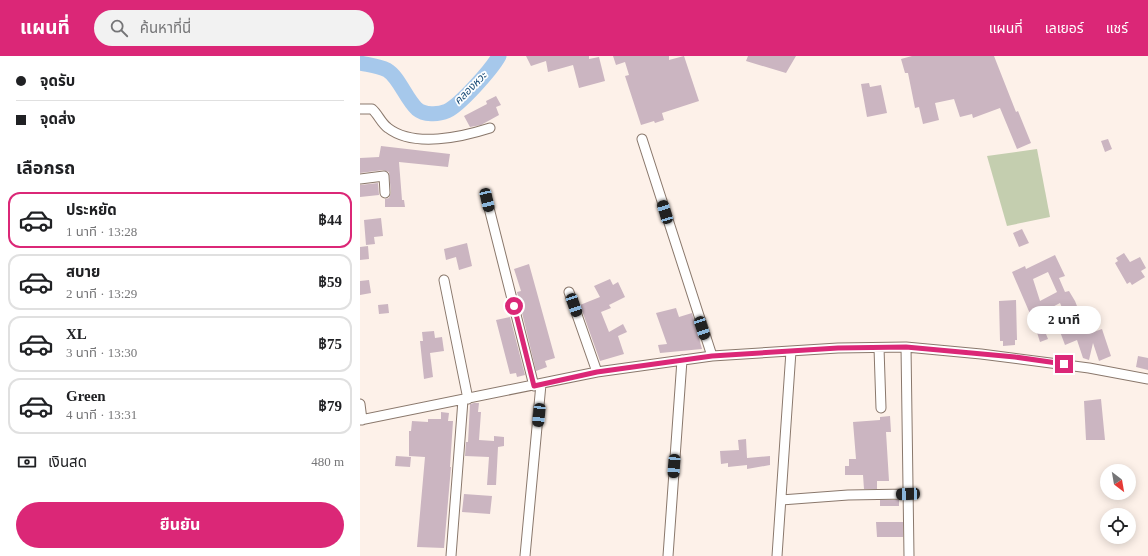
<!DOCTYPE html>
<html lang="th">
<meta charset="utf-8">
<style>
body{margin:0;font-family:"Times New Roman","Noto Sans Thai",serif;background:#f2f2f2;color:#202124;height:100vh;display:flex;flex-direction:column;font-size:15px;white-space:nowrap}
*{box-sizing:border-box;margin:0}
p{font-size:13px;color:#757577}
.icon{flex:none;width:22px;height:22px;fill:none;stroke:currentColor;stroke-width:2;stroke-linecap:round;stroke-linejoin:round}
.map{position:relative;flex:1;overflow:hidden}
.drawer{display:flex;flex-direction:column;background:#fff;width:360px}
.drawer>*{flex:none}
.hud{display:grid;align-content:center;height:88px;padding:0 16px;background:#fff}
.needle{width:26px;rotate:149deg}
.tools{position:absolute;left:740px;top:408px;display:grid;gap:8px}
.tools a{display:grid;place-items:center;width:36px;height:36px;border-radius:50%;background:#fff;box-shadow:0 2px 10px #0003;font-size:20px}
.end{position:absolute;width:18px;height:18px;margin:-9px;border:5px solid #db2777;background:#fff;box-shadow:0 0 0 2px #fff}
.from{border-radius:50%}
.bubble{position:absolute;height:28px;border-radius:14px;background:#fff;box-shadow:0 2px 10px #0003;font-size:13px;font-weight:700;line-height:28px;text-align:center}
.car{position:absolute;width:12px;height:24px;margin:-12px -6px;border-radius:5px;box-shadow:0 0 3px 1px #0007;background:linear-gradient(#222 24%,#8ab4d8 0 40%,#222 0 76%,#8ab4d8 0 86%,#222 0)}
.hud b{display:flex;align-items:center;gap:14px;height:38px;font-size:15px}
.hud b+b{border-top:1px solid #e0e0e0}
.hud i{width:10px;height:10px;background:#202124}
ul{padding:0;list-style:none}
li{display:flex;align-items:center;gap:12px;height:56px;margin:0 8px 6px;padding:0 8px;border:2px solid #e0e0e0;border-radius:12px}
li div{flex:1}
li b{display:block;font-size:15px}
li em{font-style:normal;font-weight:700}
li.current{border-color:#db2777}
li>.icon{width:36px;height:36px;stroke-width:1.5}
h2{padding:0 16px;font-size:18px;line-height:48px}
.pay{display:flex;align-items:center;gap:10px;height:44px;padding:0 16px;font-size:15px}
.pay p{margin-inline-start:auto}
.cta{display:flex;gap:8px;margin-top:auto;padding:8px 16px}
.cta a{flex:1;height:46px;border-radius:24px;background:#db2777;color:#fff;font-size:16px;font-weight:700;line-height:46px;text-align:center}
header{display:flex;align-items:center;gap:24px;box-sizing:border-box;height:56px;padding:0 20px;background:#db2777;color:#fff}
header strong{font-size:19px}
nav{display:flex;gap:22px;margin-inline-start:auto;font-size:14px}
.search{width:280px;height:36px;background:#f2f2f2;display:flex;align-items:center;gap:10px;box-sizing:border-box;padding:0 14px;border-radius:22px;color:#757577;font-size:15px}
main{display:flex;flex:1;min-height:0}
.map>svg:first-child{display:block}
</style>
<header>
<strong>แผนที่</strong>
<div class="search"><svg class="icon" aria-label="search" viewBox="0 0 24 24"><circle cx="10" cy="10" r="6"/><path d="M15 15l6 6"/></svg>ค้นหาที่นี่</div>
<nav><a>แผนที่</a><a>เลเยอร์</a><a>แชร์</a></nav>
</header>
<main>
<section class="drawer">
<div class="hud">
<b><i class="from"></i>จุดรับ</b>
<b><i></i>จุดส่ง</b>
</div>
<h2>เลือกรถ</h2>
<ul>
<li class="current"><svg class="icon" aria-label="car" viewBox="0 0 24 24"><path d="M5 17H2v-5l4-1 3-4h7l3 4 3 1v5h-3M9 17h6M6 11h13"/><circle cx="7" cy="17" r="2"/><circle cx="17" cy="17" r="2"/></svg><div><b>ประหยัด</b><p>1 นาที · 13:28</p></div><em>฿44</em></li>
<li><svg class="icon" aria-label="car" viewBox="0 0 24 24"><path d="M5 17H2v-5l4-1 3-4h7l3 4 3 1v5h-3M9 17h6M6 11h13"/><circle cx="7" cy="17" r="2"/><circle cx="17" cy="17" r="2"/></svg><div><b>สบาย</b><p>2 นาที · 13:29</p></div><em>฿59</em></li>
<li><svg class="icon" aria-label="car" viewBox="0 0 24 24"><path d="M5 17H2v-5l4-1 3-4h7l3 4 3 1v5h-3M9 17h6M6 11h13"/><circle cx="7" cy="17" r="2"/><circle cx="17" cy="17" r="2"/></svg><div><b>XL</b><p>3 นาที · 13:30</p></div><em>฿75</em></li>
<li><svg class="icon" aria-label="car" viewBox="0 0 24 24"><path d="M5 17H2v-5l4-1 3-4h7l3 4 3 1v5h-3M9 17h6M6 11h13"/><circle cx="7" cy="17" r="2"/><circle cx="17" cy="17" r="2"/></svg><div><b>Green</b><p>4 นาที · 13:31</p></div><em>฿79</em></li>
</ul>
<div class="pay"><svg class="icon" aria-label="cash" viewBox="0 0 24 24"><path d="M3 7h18v10H3z"/><circle cx="12" cy="12" r="2"/></svg>เงินสด<p>480 m</p></div>
<div class="cta"><a>ยืนยัน</a></div>
</section>
<div class="map">
<svg width="788" height="500" viewBox="0 0 788 500">
<rect width="100%" height="100%" fill="#fdf1e9"/>
<path fill="#c4ceaf" d="M677 93 690 161 647 170 627 100Z"/>
<g fill="none" stroke-linecap="round" stroke-linejoin="round">
<path stroke="#a6c8eb" stroke-width="15" d="M0 7C9 9 19 10 27 14 39 21 46 43 57 53 64 59 78 59 87 55 100 49 132 13 139 0"/>
</g>
<path fill="#cbb5c1" fill-rule="evenodd" d="M166 0H229V3L239 1 245 25 219 32 213 9 188 16 186 5 171 10Z
M253 0H309V4L324 0 339 45 302 57 304 64 295 67 294 65 281 69 265 20 269 19 265 6 256 9Z
M388 0H436L426 17 386 5Z
M552 0H634L656 56 658 55 671 87 657 93 640 52 613 62 612 58 600 61 594 43 575 47 579 64 563 68 559 51 555 52 548 17H545L541 3Z
M509 27 510 31 521 29 527 57 507 61 501 28Z
M136 40 141 49 136 51 139 59 121 69 110 71 104 60 127 48 126 45Z
M748 83 752 93 745 96 741 85Z
M21 90 90 98 88 111 39 106 42 144H44L45 151H25V143L29 142 31 137 29 116 23 114 0 117V102L19 101Z
M18 127 19 139 0 141V129Z
M21 162 23 180 14 181 15 188 6 189 4 164Z
M662 173 669 187 659 191 653 177Z
M107 187 112 210 99 214 96 201 86 204 84 193Z
M8 190 9 203 0 204V191Z
M764 197 770 206 780 201 786 212 781 215 785 221 772 229 770 226 767 228 755 207 758 205 756 202Z
M695 199 705 220 699 222 705 236 709 235 715 245 728 278 742 273 751 300 739 305 733 287 729 304 723 302 717 284 705 289 699 273 686 278 688 283 680 286 674 267 652 216 665 210 666 213ZM688 216 697 236 680 245 673 223ZM700 247 706 261 688 269 683 256Z
M169 208 195 302 185 305 187 311 176 315 157 236 161 235 154 213Z
M250 223 253 229 258 226 265 241 249 249 251 252 241 256 249 276 263 268 267 276 258 280 264 298 240 305 220 249 240 241 234 230Z
M9 224 11 237 0 239V225Z
M656 244 657 284H655V289L643 290V285H640L639 245Z
M28 248 29 257 19 258 18 249Z
M316 252 319 261 332 257 342 293 300 297 298 289 307 288 296 257Z
M150 261 165 319 157 321 156 317 150 318 136 264Z
M74 275 75 282 82 281 84 295 70 297 73 321 64 323 60 285H63L62 276Z
M778 300 788 302V314L776 311Z
M741 343 745 384H726L724 345Z
M114 347H119L118 356H121L119 384 134 385V380L144 381V390L138 391 136 429H127L129 401 105 400 106 386H108L110 348Z
M81 356 89 357 88 365H93L90 411H91L84 492 57 491 65 401 49 400V375H51L52 365 68 366V363H81Z
M530 360 531 376H526L529 425H517V433H504L503 419H485V410H489V403H496L493 366 520 364V361Z
M386 383 387 402 410 400V409L387 413V409L368 411V407L361 408 360 395 379 394 378 384Z
M36 400 51 401 50 411 35 410Z
M104 438 132 440 130 458 102 456Z
M520 444H539V450H520Z
M516 466H543V481H517Z"/>
<g fill="none" stroke-linecap="round" stroke-linejoin="round">
<defs>
<path id="minor" d="M0 53H12C18 58 21 67 28 72 54 92 102 81 130 72
M282 83 352 300
M0 123 24 120 25 137
M127 144 174 330
M84 224 108 343
M209 236 237 316
M546 291 549 500
M519 292 521 352
M0 348 2 364
M0 364 237 316 352 300 478 292 546 291 621 298 729 312 788 323
M421 444 488 439 548 438
M91 500 103 344
M165 500 181 328
M308 500 322 304
M417 500 431 295"/>
</defs>
<use href="#minor" stroke="#8a786c" stroke-width="11"/>
<use href="#minor" stroke="#fff" stroke-width="9"/>
</g>
<g fill="none" stroke-linecap="round" stroke-linejoin="round">
<path stroke="#db2777" stroke-width="5" d="M154 250 174 330 237 316 352 300 478 292 546 291 655 301 704 308"/>
</g>
<g text-anchor="middle" dominant-baseline="central" stroke-width="3.5" stroke-linejoin="round" paint-order="stroke">
<g font-size="11" font-style="italic" fill="#184a76" stroke="#fff">
<text transform="translate(110 32) rotate(-45)">คลองหวะ</text>
</g>
</g>
</svg>
<div class="tools">
<a><svg class="needle" viewBox="-14 -14 28 28"><path d="M0-13l5 13h-10z" fill="#e53935"/><path d="M0 13l5-13h-10z" fill="#757577"/></svg></a>
<a><svg class="icon" aria-label="locate" viewBox="0 0 24 24"><circle cx="12" cy="12" r="6"/><path d="M12 2v4M12 18v4M2 12h4M18 12h4"/></svg></a>
</div>
<i class="end from" style="left:154px;top:250px"></i>
<i class="end" style="left:704px;top:308px"></i>
<div class="bubble" style="left:667px;top:250px;width:74px">2 นาที</div>
<i class="car" style="left:127px;top:144px;rotate:167deg"></i>
<i class="car" style="left:305px;top:156px;rotate:343deg"></i>
<i class="car" style="left:214px;top:249px;rotate:161deg"></i>
<i class="car" style="left:342px;top:272px;rotate:162deg"></i>
<i class="car" style="left:179px;top:359px;rotate:186deg"></i>
<i class="car" style="left:314px;top:410px;rotate:184deg"></i>
<i class="car" style="left:548px;top:438px;rotate:268deg"></i>
</div>
</main>
